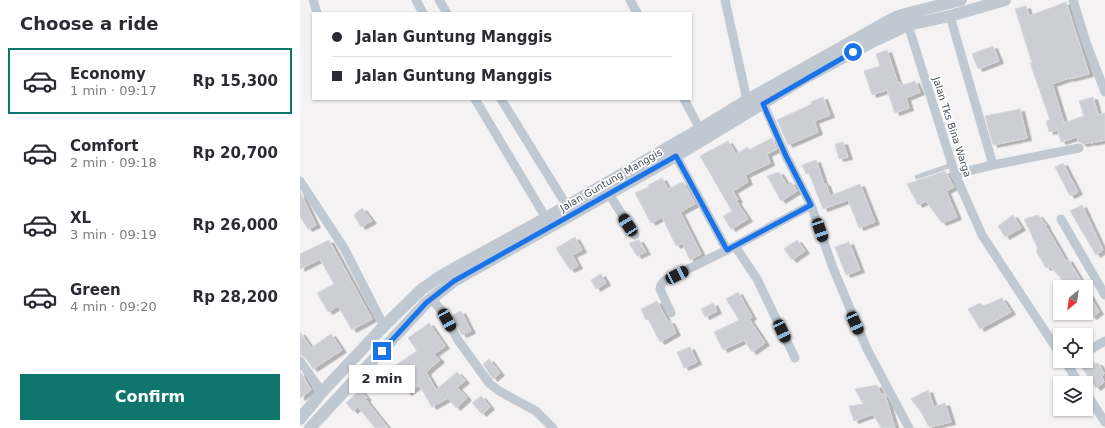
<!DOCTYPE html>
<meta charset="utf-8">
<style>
body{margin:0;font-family:"DejaVu Sans",sans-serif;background:#f2f2f3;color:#2b2b33;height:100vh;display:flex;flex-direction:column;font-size:15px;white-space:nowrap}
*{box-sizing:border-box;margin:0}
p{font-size:13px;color:#7c7c81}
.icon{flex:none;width:22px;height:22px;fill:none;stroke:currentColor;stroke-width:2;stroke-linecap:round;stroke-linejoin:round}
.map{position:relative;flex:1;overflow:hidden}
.details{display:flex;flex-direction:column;background:#fff;width:300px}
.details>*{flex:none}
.banner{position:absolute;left:12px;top:12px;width:380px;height:88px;border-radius:0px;box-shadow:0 1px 3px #0004;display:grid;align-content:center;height:88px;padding:0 20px;background:#fff}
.needle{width:26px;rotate:209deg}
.tools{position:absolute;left:753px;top:280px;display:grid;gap:8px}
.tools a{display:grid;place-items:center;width:40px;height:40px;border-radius:0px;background:#fff;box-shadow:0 1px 3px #0004;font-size:20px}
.end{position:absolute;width:18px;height:18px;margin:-9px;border:5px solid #1a73e8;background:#fff;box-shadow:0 0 0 2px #fff}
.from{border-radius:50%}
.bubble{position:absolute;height:28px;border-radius:0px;background:#fff;box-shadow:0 1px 3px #0004;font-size:13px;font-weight:600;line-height:28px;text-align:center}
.car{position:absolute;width:12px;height:24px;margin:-12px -6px;border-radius:5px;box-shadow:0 0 3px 1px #0007;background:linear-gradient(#222 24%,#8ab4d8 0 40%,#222 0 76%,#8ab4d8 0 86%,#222 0)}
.banner b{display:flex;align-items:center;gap:14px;height:38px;font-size:15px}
.banner b+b{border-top:1px solid #e1e1e2}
.banner i{width:10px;height:10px;background:#2b2b33}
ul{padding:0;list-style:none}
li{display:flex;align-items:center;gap:12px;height:66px;margin:0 8px 6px;padding:0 12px;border:2px solid transparent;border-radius:0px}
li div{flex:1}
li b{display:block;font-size:15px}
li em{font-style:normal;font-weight:600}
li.selected{border-color:#0f766e}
li>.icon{width:36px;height:36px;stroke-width:1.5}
h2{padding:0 20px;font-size:18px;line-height:48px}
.action{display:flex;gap:8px;margin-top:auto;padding:8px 20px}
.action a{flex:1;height:46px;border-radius:0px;background:#0f766e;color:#fff;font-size:16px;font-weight:600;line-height:46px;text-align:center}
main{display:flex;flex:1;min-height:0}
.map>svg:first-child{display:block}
</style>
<main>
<section class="details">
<h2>Choose a ride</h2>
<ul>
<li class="selected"><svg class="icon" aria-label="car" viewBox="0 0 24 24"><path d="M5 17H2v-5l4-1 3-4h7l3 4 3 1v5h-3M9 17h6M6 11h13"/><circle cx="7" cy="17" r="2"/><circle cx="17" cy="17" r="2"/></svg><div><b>Economy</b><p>1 min · 09:17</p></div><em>Rp 15,300</em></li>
<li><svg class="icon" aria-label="car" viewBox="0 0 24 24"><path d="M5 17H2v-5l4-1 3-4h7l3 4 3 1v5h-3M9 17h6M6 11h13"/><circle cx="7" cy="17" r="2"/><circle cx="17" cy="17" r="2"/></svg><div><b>Comfort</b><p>2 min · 09:18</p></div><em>Rp 20,700</em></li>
<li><svg class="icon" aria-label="car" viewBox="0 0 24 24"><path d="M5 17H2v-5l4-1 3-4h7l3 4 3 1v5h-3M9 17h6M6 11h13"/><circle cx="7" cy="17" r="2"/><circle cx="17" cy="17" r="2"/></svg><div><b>XL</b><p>3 min · 09:19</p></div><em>Rp 26,000</em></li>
<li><svg class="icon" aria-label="car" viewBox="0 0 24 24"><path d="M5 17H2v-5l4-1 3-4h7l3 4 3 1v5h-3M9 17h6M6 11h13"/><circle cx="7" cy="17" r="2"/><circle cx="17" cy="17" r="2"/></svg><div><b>Green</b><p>4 min · 09:20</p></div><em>Rp 28,200</em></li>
</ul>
<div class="action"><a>Confirm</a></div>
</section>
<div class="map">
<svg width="805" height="428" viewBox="0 0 805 428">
<defs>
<filter id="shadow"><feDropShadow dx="4.5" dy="2.5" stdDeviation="0" flood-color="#0004"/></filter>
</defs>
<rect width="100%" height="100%" fill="#f4f2f2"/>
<path fill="#ccced4" stroke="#d6d8dd" filter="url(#shadow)" d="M766 2 789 74 769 79V78L752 84 764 123 784 116 779 101 793 97 798 115 805 113V140L791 143V142L784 144 779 142 777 137 761 142 758 130 749 132 746 121 750 120 730 63H732L715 9 726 6 729 16Z
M693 46 699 61 678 69 672 54Z
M587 50 598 83 600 82 601 86 615 81 620 92 606 98 609 108 595 113 587 90 572 95 564 71 580 66 576 54Z
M523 97 530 115 514 121 518 132 488 145 477 120 512 104 511 102Z
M720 109 727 138 693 145 685 116Z
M472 138 477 149 467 154 470 163 445 175 448 182 433 191 438 200 436 201 448 219 431 229 423 216 432 211 400 156 428 141 436 154 448 147 449 150Z
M543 142 548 157 539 159 535 144Z
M516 160 524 184H526L530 196 560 184 575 222 559 228 548 200 523 209 509 173 506 174 502 165Z
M763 163 778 192 770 196 755 167Z
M645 171 654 187 646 191 657 217 642 223 626 201 618 205 607 184Z
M479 172 487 185 491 182 497 191 481 201 467 176Z
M362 178 368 189 383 182 395 204 380 212 401 254 390 260 382 243 376 246 362 217 351 223 335 193 349 187 348 185Z
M0 192 16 225 8 229 0 217Z
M782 205 803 250 796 255 770 211Z
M62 208 72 221 61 227 54 215Z
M713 215 721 228 705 237 698 226Z
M738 215 746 225H745L766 261 768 259 781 281 773 287 770 281 764 282 750 266 746 268 736 251 738 249 724 219Z
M275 237 282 250 272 255 278 266 270 270 256 248Z
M29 240 72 319 52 330 38 306 28 312 17 293 34 284 20 259 0 269V254Z
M339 240 346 252 337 256 329 243Z
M497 240 505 251 492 260 484 249Z
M549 242 560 270 546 275 535 247Z
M301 274 306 283 296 289 291 280Z
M786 289 799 312 792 317 786 309Z
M438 292 452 317 449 319 465 343 452 352 444 340 423 350 414 332 439 320 426 299Z
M702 298 711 312 680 329 668 309 680 303 683 306Z
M357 301 368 322 370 321 376 333 360 342 348 319 346 320 341 309Z
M413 303 417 311 405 317 401 309Z
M161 311 171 331 162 335 151 316Z
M129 323 145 346 134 354 140 360 126 372 136 390 157 372 165 381 157 387 167 398 156 408 148 398 132 407 119 385 107 393 91 368 117 351 108 338Z
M0 332 11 348 31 334 42 350 13 369 5 357 0 355Z
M390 347 397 362 384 368 377 352Z
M189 359 200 373 193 379 183 364Z
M789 360 793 364 798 363 804 373 802 377 804 382 796 388 780 365Z
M0 371 11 390 0 398Z
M577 385 581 394H584L586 398 595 428H581L573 414 554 421 549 406 563 404 555 389Z
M60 390 67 398 65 399 88 428H75L58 407 53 411 46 403Z
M628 390 634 407 645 403 651 422 629 427 621 412 611 399Z
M181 396 190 407 182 414 172 403Z"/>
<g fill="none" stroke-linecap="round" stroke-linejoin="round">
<path stroke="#c0c9d1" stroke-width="4.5" d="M617 177 652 165"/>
<path stroke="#c0c9d1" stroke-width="9" d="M13 0 17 13
M116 0 123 13
M139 0 147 13
M330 0 337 13
M425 0 447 100
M773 0 786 42 805 92
M650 16 693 165
M608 25 655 174 682 235 760 354
M175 99 246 218
M201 99 267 206
M384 99 400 129
M463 103 486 156 511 205 533 268 567 349 609 428
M376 156 427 250
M655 174 693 165 779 148
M0 181 44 248 84 326
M309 194 335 235
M761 219 805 295
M435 246 457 279 495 358
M131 298 141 310 158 340 189 383 199 391 236 411 253 428
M371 313 360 289 361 285 364 281 435 246 511 205
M786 352 805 341
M0 361 22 392
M765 361 779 383
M786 393 805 422"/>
<path stroke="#c0c9d1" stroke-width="12" d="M0 419 22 392 84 326 122 289 144 274 246 218 400 129 447 100 592 19 601 15 661 0
M10 428 126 303 154 281 376 156 503 79 574 41 608 25 650 16 705 0"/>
</g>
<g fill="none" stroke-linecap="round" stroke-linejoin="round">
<path stroke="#1a73e8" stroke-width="5" d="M82 351 126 303 154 281 376 156 427 250 511 205 486 156 463 104 553 52"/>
</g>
<g text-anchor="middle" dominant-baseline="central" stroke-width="3.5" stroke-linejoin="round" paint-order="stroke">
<g font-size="10" fill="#4a5460" stroke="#fff">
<text transform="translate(652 127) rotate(72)">Jalan Tks Bina Warga</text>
<text transform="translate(311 180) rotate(-30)">Jalan Guntung Manggis</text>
</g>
</g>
</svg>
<div class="tools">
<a><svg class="needle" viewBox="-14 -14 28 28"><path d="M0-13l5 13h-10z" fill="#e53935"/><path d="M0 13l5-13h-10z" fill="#7c7c81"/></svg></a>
<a><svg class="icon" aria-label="locate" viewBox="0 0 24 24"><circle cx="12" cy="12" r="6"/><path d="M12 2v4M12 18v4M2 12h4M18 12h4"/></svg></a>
<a><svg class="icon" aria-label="layers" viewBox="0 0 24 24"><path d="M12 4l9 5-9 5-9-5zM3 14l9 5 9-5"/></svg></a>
</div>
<i class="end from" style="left:553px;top:52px"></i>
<i class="end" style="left:82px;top:351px"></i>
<div class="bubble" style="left:49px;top:365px;width:66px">2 min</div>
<i class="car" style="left:328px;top:225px;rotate:327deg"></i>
<i class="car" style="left:520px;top:230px;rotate:161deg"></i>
<i class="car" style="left:377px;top:275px;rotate:63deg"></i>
<i class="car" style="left:147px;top:320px;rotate:151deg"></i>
<i class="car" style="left:555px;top:323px;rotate:156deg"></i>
<i class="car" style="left:482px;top:331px;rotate:155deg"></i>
<div class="banner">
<b><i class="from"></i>Jalan Guntung Manggis</b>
<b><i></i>Jalan Guntung Manggis</b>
</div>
</div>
</main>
